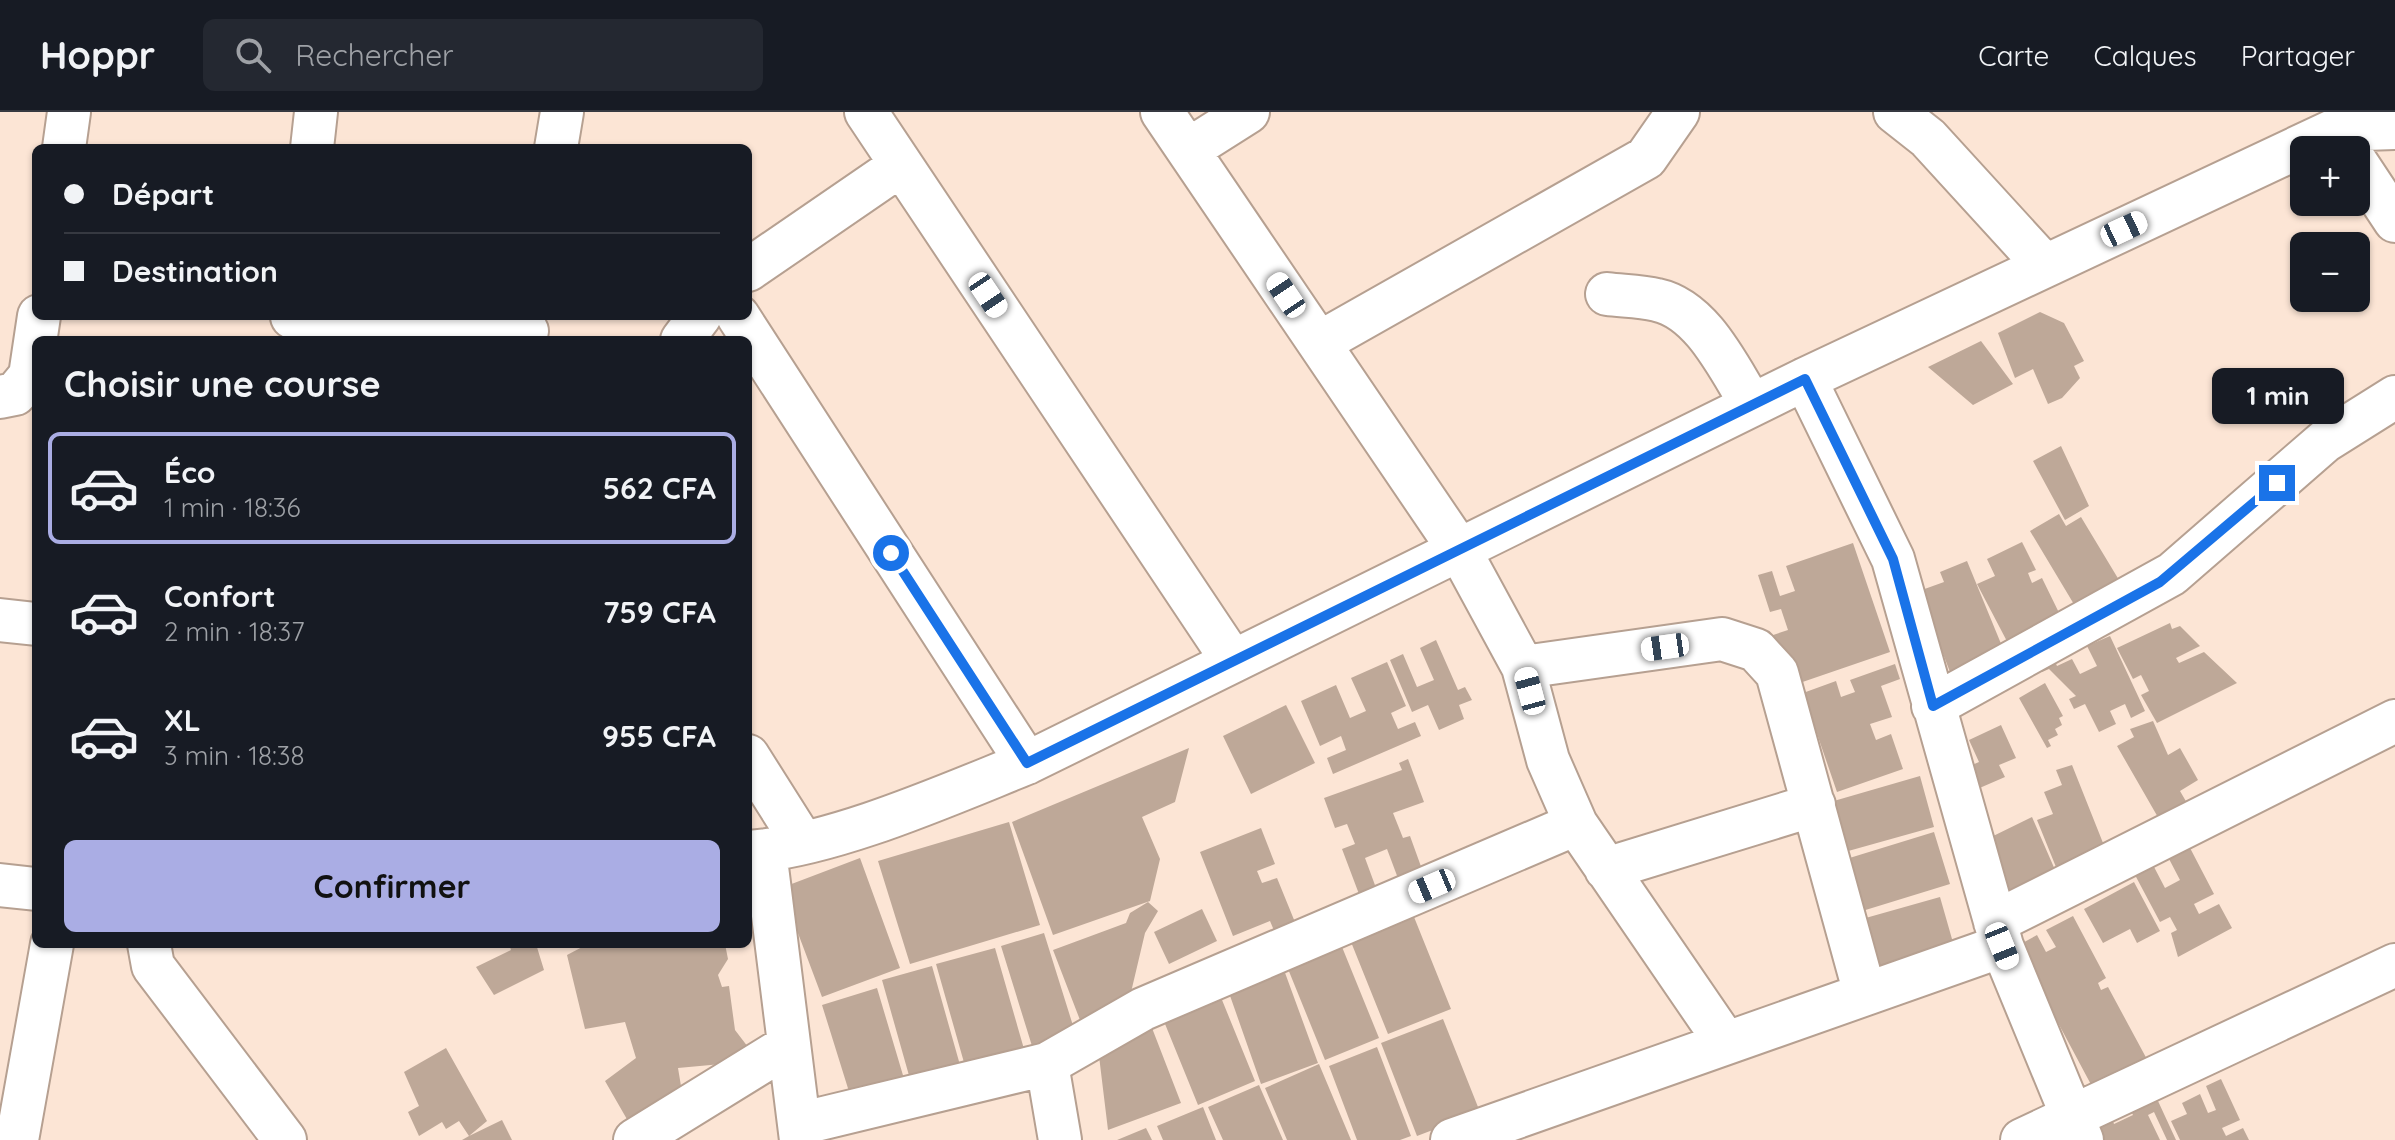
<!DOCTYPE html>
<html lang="fr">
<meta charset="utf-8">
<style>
body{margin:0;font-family:Quicksand,sans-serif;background:#242831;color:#f1f3f6;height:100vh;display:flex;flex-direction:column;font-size:30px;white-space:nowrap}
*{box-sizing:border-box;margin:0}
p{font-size:26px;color:#9ea1a6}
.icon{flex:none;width:44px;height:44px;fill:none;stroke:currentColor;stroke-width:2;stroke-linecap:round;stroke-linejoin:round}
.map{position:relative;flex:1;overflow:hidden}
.panel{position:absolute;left:32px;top:224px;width:720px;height:612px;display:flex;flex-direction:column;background:#171b24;border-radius:12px;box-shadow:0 2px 6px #0004}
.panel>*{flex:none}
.top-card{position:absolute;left:32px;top:32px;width:720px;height:176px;border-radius:12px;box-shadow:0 2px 6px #0004;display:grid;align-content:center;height:176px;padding:0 32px;background:#171b24}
.buttons{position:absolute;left:2290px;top:24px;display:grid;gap:16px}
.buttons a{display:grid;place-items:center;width:80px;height:80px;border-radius:12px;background:#171b24;box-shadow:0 2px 6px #0004;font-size:40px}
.end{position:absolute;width:36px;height:36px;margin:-18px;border:10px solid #1a73e8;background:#fff;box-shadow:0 0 0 4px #fff}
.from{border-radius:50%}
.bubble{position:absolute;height:56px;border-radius:12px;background:#171b24;box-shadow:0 2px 6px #0004;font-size:26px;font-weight:800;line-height:56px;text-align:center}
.car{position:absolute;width:24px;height:48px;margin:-24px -12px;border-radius:10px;box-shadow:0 0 6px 2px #0007;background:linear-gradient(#fff 24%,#345 0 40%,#fff 0 76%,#345 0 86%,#fff 0)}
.top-card b{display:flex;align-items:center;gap:28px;height:76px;font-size:30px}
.top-card b+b{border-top:2px solid #363941}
.top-card i{width:20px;height:20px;background:#f1f3f6}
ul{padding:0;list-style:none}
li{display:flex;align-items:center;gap:24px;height:112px;margin:0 16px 12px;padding:0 16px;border:4px solid transparent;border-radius:12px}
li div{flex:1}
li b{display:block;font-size:30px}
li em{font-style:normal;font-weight:800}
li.on{border-color:#aaade4}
li>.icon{width:72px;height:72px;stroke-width:1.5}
h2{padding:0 32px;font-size:36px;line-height:96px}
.button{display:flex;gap:16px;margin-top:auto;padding:16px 32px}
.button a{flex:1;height:92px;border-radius:12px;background:#aaade4;color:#111;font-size:32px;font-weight:800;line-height:92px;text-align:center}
header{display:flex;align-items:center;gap:48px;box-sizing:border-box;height:112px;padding:0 40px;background:#171b24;border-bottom:2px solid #363941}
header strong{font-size:38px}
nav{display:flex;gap:44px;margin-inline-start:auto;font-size:28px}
.search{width:560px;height:72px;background:#242831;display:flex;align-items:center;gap:20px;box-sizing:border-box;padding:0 28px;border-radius:12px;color:#9ea1a6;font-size:30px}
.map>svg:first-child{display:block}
</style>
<header>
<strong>Hoppr</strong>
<div class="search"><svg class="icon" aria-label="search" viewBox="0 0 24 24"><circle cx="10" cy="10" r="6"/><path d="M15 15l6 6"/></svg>Rechercher</div>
<nav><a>Carte</a><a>Calques</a><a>Partager</a></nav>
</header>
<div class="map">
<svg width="2395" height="1028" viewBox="0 0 2395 1028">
<rect width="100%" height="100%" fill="#fce5d5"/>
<path fill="#bea898" d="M2040 200 2064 211 2084 249 2074 254 2080 266 2062 286 2048 292 2033 257 2015 266 1998 221Z
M1981 229 2013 272 1973 293 1928 255Z
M2061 334 2089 394 2065 408 2033 349Z
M2059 402 2066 414 2081 405 2122 473 2078 499 2030 419Z
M2022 430 2036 458 2028 461 2032 471 2042 466 2064 511 2011 537 1977 472 1995 464 1987 447Z
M1853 431 1890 540 1785 576 1767 525 1788 518 1781 497 1770 500 1758 463 1772 459 1780 484 1795 479 1786 454Z
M1967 449 2004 539 1950 560 1919 479 1944 470 1940 460Z
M2170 511 2172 517 2180 514 2200 534 2176 546 2179 551 2204 540 2237 571 2157 611 2141 583 2149 579 2141 563 2133 567 2117 536Z
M2110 524 2145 599 2131 606 2125 592 2110 599 2116 612 2099 620 2085 592 2074 597 2069 587 2076 584 2049 557 2042 560 2039 554 2054 547 2057 554 2072 547 2080 562 2097 554 2087 534Z
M1436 528 1458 578 1465 575 1472 588 1459 593 1464 607 1439 618 1428 593 1412 600 1390 548 1403 542 1417 575 1434 568 1420 536Z
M1387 550 1406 594 1391 601 1398 617 1415 610 1421 624 1333 662 1327 646 1346 638 1341 624 1320 634 1301 589 1336 573 1350 606 1366 599 1351 566Z
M1895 552 1900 567 1881 574 1892 605 1870 612 1876 628 1891 622 1903 657 1837 680 1803 581 1836 569 1841 585 1855 580 1850 568Z
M2045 571 2063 604 2059 606 2062 613 2055 617 2058 623 2048 628 2051 634 2047 636 2019 586Z
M1286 593 1315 651 1251 682 1223 624Z
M2153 609 2168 643 2180 636 2198 668 2180 679 2191 698 2163 714 2117 634 2134 625 2130 617Z
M2001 613 2016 646 1999 653 2005 665 1975 678 1965 656 1979 650 1969 628Z
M1189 636 1175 690 1142 705 1160 747 1150 789 1053 823 1012 710Z
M1408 647 1424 690 1393 701 1403 726 1410 724 1423 760 1399 769 1387 737 1365 746 1379 784 1362 790 1342 737 1355 732 1347 712 1335 716 1324 686 1402 658 1399 651Z
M2072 653 2109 746 2060 765 2037 708 2053 702 2044 680 2062 673 2056 658Z
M1920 664 1934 715 1834 743 1820 693Z
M2032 705 2059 767 1999 794 1983 729Z
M1009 710 1040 813 910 852 878 749Z
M1261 716 1275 752 1257 759 1262 771 1277 766 1299 820 1278 828 1270 809 1233 824 1200 740Z
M1934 720 1950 772 1846 804 1830 752Z
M2189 734 2214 782 2194 792 2199 802 2219 792 2232 816 2178 845 2171 821 2177 818 2170 805 2160 810 2135 763 2153 753 2165 776 2180 768 2168 745Z
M860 746 900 856 822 885 781 776Z
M2134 770 2160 819 2137 831 2130 817 2103 831 2084 797Z
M1940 785 1956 841 1871 865 1855 809Z
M1148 790 1158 799 1145 821 1128 893 1080 908 1053 838 1126 811 1130 801Z
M1202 797 1217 829 1169 852 1154 820Z
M1412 800 1451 897 1388 922 1349 825Z
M2073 804 2106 866 2098 871 2101 878 2108 875 2149 951 2095 980 2017 834 2037 823 2046 840 2056 835 2046 818Z
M1044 821 1075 920 1032 934 1001 834Z
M1340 830 1379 926 1325 948 1286 852Z
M509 832H536L544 858 494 883 476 855 511 838Z
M588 832H725L728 847 718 863 722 875 729 874 735 918 748 935 743 950 678 956 682 980 632 1016 605 969 636 946 625 910 585 917 567 843Z
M995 836 1024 937 965 954 936 852Z
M932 854 960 953 910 967 882 868Z
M1284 858 1318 951 1261 972 1228 878Z
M877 876 905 970 851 986 822 893Z
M1220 883 1255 969 1198 993 1163 907Z
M1443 907 1480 1000 1417 1024 1381 931Z
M1152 916 1181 991 1108 1018 1099 944Z
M1377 935 1411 1024 1400 1028H1357L1329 954Z
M446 936 487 1009 469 1024 459 1009 446 1017 442 1010 419 1024 408 1000 419 994 404 960Z
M1319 952 1351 1028H1287L1265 976Z
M2221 967 2240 1008 2222 1016 2226 1024 2243 1016 2249 1028H2180L2171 1009 2187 1002 2182 991 2200 982 2208 1001 2216 998 2206 974Z
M1259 973 1283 1028H1223L1208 995Z
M2144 989 2146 994 2158 989 2176 1028H2167L2154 1000 2148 1003 2160 1028H2104L2096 1011 2111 1004 2114 1012 2133 1003 2129 995Z
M1203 995 1216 1028H1163L1157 1014Z
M502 1008 512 1028H462L469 1024Z
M1146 1016 1152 1028H1117Z"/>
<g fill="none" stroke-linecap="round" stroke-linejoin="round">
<defs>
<path id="minor" d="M866 0 1232 548
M1162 0 1460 439 1523 555 1548 648 1576 712 1726 931
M1895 0 1928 26 2045 154
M64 36 69 0
M312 36 316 0
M556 36 562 0
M1188 38 1248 0
M2356 50 2395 109
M748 158 901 53
M1607 182C1623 184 1641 184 1657 188 1703 198 1729 257 1752 293
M738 204 1027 651
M292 205 527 219
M682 228 700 204
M1319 231 1646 46 1678 0
M1805 267 1893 447 2002 834 2082 1028
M0 285 15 282 30 264 39 204
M0 508 36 512
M1523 555 1722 527 1756 538 1777 561 1865 882
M1933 594 2172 462 2325 329 2395 285
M748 644 803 731
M765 739 801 1028
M748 740C833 734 947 683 1027 651L1805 267 2335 18 2395 16
M1606 757 1814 693
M0 773 36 777
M1995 810 2395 609
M149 832 153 854 285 1028
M1047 952 1060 1028
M799 1012 1047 952 1143 897 1576 712
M17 1028 52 832
M635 1028 789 933
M1452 1028 2002 834
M2022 1028 2395 853"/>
</defs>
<use href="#minor" stroke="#b6a091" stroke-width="46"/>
<use href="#minor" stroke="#fff" stroke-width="42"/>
</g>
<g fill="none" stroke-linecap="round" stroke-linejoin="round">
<path stroke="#1a73e8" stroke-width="10" d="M891 441 1027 651 1805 267 1893 447 1933 594 2160 470 2277 371"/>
</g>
</svg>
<div class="buttons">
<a>+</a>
<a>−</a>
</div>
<i class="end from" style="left:891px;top:441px"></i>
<i class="end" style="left:2277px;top:371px"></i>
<div class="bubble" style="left:2212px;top:256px;width:132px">1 min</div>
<i class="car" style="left:2124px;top:117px;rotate:65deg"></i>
<i class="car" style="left:988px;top:183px;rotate:146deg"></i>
<i class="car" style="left:1286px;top:183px;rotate:326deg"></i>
<i class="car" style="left:1665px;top:535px;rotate:262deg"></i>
<i class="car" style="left:1530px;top:579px;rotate:345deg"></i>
<i class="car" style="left:1432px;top:774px;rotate:247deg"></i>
<i class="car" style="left:2002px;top:834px;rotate:158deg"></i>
<div class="top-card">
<b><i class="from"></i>Départ</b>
<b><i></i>Destination</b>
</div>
<section class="panel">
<h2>Choisir une course</h2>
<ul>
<li class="on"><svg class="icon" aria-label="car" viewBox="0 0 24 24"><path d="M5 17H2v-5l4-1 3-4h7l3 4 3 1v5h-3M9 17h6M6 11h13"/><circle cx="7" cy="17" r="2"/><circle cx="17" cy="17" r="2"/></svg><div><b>Éco</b><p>1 min · 18:36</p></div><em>562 CFA</em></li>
<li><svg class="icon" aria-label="car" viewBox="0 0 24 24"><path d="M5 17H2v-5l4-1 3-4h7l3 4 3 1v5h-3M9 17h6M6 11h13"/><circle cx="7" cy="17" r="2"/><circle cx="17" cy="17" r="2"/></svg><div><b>Confort</b><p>2 min · 18:37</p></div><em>759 CFA</em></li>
<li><svg class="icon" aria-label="car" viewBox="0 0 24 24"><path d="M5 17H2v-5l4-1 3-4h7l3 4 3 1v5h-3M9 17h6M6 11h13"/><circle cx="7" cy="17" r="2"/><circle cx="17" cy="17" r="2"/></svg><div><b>XL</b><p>3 min · 18:38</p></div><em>955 CFA</em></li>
</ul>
<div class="button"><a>Confirmer</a></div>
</section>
</div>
